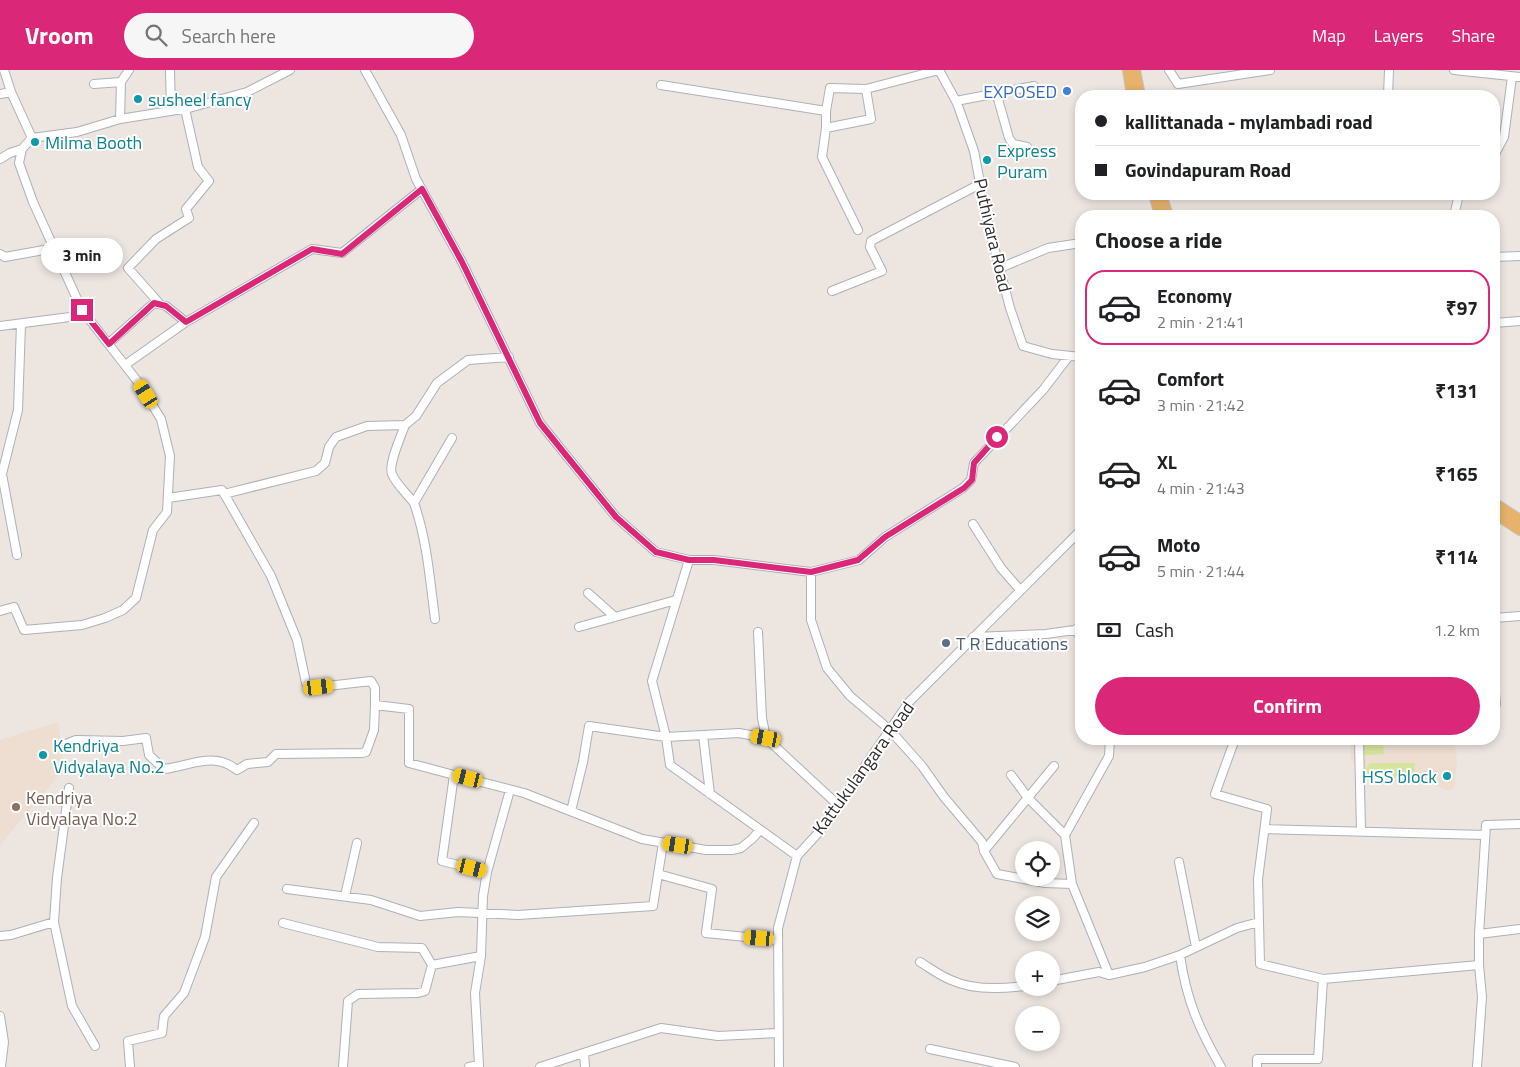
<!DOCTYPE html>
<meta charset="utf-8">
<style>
body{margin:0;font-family:"Titillium Web",sans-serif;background:#f6f6f6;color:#202124;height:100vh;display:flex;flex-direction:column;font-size:19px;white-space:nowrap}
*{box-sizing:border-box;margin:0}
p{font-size:16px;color:#757577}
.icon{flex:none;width:28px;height:28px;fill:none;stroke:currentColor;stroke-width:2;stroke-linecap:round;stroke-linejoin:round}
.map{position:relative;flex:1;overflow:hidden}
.sheet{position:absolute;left:1075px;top:140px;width:425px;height:535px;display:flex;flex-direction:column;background:#fff;border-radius:20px;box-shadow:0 2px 8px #0003}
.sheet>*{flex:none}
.top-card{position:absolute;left:1075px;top:20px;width:425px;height:110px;border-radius:20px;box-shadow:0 2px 8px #0003;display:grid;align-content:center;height:110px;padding:0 20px;background:#fff}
.buttons{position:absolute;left:1015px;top:771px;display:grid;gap:10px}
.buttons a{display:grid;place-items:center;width:45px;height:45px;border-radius:50%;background:#fff;box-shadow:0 2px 8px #0003;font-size:25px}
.end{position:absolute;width:22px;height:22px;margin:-11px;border:6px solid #db2777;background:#fff;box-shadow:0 0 0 2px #fff}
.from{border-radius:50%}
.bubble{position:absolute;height:35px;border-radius:18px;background:#fff;box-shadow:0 2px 8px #0003;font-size:16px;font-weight:700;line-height:35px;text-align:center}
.car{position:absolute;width:15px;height:30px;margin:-15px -8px;border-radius:6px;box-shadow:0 0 4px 1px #0007;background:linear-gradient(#f5c518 24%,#345 0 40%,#f5c518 0 76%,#345 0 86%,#f5c518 0)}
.top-card b{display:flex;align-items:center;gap:18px;height:48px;font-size:19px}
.top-card b+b{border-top:1px solid #e0e0e0}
.top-card i{width:12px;height:12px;background:#202124}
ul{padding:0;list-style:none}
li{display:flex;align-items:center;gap:15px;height:75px;margin:0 10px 8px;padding:0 10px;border:2px solid transparent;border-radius:20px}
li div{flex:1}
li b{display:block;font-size:19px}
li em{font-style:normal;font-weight:700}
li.active{border-color:#db2777}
li>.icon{width:45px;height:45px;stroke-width:1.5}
h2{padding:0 20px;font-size:22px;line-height:60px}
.pay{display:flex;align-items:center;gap:12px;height:55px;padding:0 20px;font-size:19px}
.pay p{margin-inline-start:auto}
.action{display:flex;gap:10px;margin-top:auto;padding:10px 20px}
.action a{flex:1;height:58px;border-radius:30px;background:#db2777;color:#fff;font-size:20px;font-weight:700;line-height:58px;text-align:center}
header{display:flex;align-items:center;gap:30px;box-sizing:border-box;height:70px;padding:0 25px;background:#db2777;color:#fff}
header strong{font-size:24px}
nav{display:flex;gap:28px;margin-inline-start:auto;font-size:18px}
.search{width:350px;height:45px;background:#f6f6f6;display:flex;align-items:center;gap:12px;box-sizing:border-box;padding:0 18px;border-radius:28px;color:#757577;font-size:19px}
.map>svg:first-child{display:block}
</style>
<header>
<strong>Vroom</strong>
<div class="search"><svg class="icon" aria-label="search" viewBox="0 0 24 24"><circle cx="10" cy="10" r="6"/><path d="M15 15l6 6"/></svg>Search here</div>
<nav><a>Map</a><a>Layers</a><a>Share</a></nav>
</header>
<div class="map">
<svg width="1520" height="997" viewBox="0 0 1520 997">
<rect width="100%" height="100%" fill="#ede5e0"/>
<path fill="#edded1" d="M58 652 64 699 0 775V670Z
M1350 669H1454L1457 690 1455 715 1452 720H1446L1423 710 1391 713 1372 711 1360 702 1351 689Z"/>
<path fill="#d5e59e" d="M1382 669 1384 684 1356 686 1355 671Z
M1370 693H1415L1414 702 1411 707 1371 708 1365 699Z"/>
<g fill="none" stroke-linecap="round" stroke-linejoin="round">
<defs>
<path id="minor" d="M170 0 171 41
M365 0 401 65 416 109 462 192 540 353 616 447 656 482 689 490H714L811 502 859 490 885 467 963 418 971 410 974 393 1043 320 1069 286
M939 0 957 33 974 81 987 150 1010 238 1023 276 1052 284 1081 287
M1169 0 1178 14 1270 0
M1454 0 1520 7
M94 14 121 12
M661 15 826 41 830 18 866 19 939 0
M996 22 1009 68 1013 74 1027 77
M0 24 11 22
M1388 26 1389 0
M956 31 1034 16
M826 41V58L871 49 866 19
M120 49 121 12 129 0
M826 58 822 87 858 160
M32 68 77 62 120 49 189 38 247 22 290 0
M1494 86 1504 67 1512 7
M0 89 10 83 22 79
M1454 146 1459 124
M0 184 5 187 55 178
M1494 187 1520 186
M1000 198 1048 178 1081 173
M832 221 882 201 870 177 871 171 980 114
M159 233 128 198 156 169 189 148 186 139 209 111 198 97 185 39
M1494 253 1520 251
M0 256 70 247 82 240
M109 273 154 233 166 236 186 252
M125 295 186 252 312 179 342 183 422 119
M405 355C401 366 388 395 392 404 396 414 407 424 414 433
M224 424 316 401 325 393 329 377 336 367 367 356 405 355 416 346 437 313 468 290 509 287
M168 428 222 420 271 506 297 570 306 613 319 617 371 611 375 618V635L409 639V693L454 705
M973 454 1001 498 1020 520
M17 485 2 404 18 340 21 254
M689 490 652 611 666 667 670 695 797 786
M811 502V550L827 598 850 626 889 659 922 696 944 727 982 772 984 781 997 804 1045 813 1072 814
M588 523 615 547
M0 541 14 537 24 560 82 555 105 548 123 540 136 528 153 460 167 442 170 386 161 349 138 312 82 240 33 132 19 93 22 79 32 68 11 22 4 0
M1494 548 1520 546
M435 549C430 510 427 470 414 433L452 368
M579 557 676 530
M1076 559 1081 570
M758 562 762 648 766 668 837 734
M973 567 1046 564 1081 559
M1494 613 1496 634
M703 665 739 663 766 668
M1235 669 1215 724 1267 739 1258 809 1260 894 1323 909
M1359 669 1361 761
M66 674 76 670 123 671 146 668 149 685 164 699C190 696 214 681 237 700L247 694 268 692 276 684 362 683 366 682 374 660 375 635
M1011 705 1029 729 1065 765 1072 814 1109 905 1099 902 1051 911
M69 718 57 808 54 852 72 936 95 976
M571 741 583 692 589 656 666 667 703 665 710 724
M1520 754 1486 755 1479 864 1520 859
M1265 759 1485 765
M1065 765 1109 686 1110 669
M984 781 1054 696
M1179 792 1196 877
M487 802 442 791 454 705 524 723 642 769 706 780H732L741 778 752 769 760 760
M658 804 712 819 706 863 777 870
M287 819 371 830 420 846 458 842 518 845 653 836 663 773
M345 826 357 773
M283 853 378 877 422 878 432 895 481 886
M0 866 11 865 54 852
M1180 885 1237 858 1259 852
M920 892C930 898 940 906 951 910 972 920 1001 919 1024 916
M1109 905 1145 897 1180 885C1186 929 1199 959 1221 997
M0 946 4 972 1 997
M930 979 1015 997
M584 983 585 997
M479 995 475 923 481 886 483 826 487 802 510 720
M130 997 128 971 162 963 164 946 184 923 205 867 216 807 254 753
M343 997 348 931 358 924 418 923 425 921 432 895
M469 997 479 995V997
M540 997 661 958 718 966 778 963
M779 997 778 858 797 786 820 761 909 632 1081 460
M1257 997V989H1318L1323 909 1479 895V864
M1477 997 1482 927 1479 895"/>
<path id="major" d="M1128 0 1132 26
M1135 0 1140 26
M1154 124 1160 146
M1161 124 1168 146
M1494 433 1520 450
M1494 443 1520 460"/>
</defs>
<use href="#minor" stroke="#adb1b8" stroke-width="10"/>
<use href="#major" stroke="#c4c4c4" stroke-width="12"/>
<use href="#minor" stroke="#fff" stroke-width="8"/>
<use href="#major" stroke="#e6b26c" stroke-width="10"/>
</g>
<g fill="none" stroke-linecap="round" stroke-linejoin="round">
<path stroke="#db2777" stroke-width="6" d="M82 240 109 274 154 233 166 236 186 252 312 179 342 184 422 119 462 192 540 353 616 447 656 482 689 490H714L811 502 858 490 885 467 964 418 972 410 974 393 997 367"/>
</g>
<circle fill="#3f7fe0" stroke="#fff" stroke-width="2" cx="1067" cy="21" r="5"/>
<g fill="#0f9aa8" stroke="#fff" stroke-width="2">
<circle cx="138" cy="29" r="5"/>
<circle cx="35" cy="72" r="5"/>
<circle cx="987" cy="90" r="5"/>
<circle cx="43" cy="685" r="5"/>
<circle cx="1447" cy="706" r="5"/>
</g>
<circle fill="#5c6f8a" stroke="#fff" stroke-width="2" cx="946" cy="573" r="5"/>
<circle fill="#8d6e63" stroke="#fff" stroke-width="2" cx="16" cy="737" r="5"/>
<g text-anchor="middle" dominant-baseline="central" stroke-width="4" stroke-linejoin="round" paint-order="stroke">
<g font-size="18" fill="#366cbe" stroke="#fff" text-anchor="end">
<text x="1057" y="21">EXPOSED</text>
</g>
<g font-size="18" fill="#0d838f" stroke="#fff" text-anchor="start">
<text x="148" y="29">susheel fancy</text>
<text x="45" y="72">Milma Booth</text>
<text x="997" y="80">Express<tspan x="997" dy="21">Puram</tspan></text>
<text x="53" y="675">Kendriya<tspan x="53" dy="21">Vidyalaya No.2</tspan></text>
<text x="1437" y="706" text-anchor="end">HSS block</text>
</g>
<g font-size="18" fill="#2d2d2d" stroke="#fff">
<text transform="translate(993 165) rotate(77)">Puthiyara Road</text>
<text transform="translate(863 698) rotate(-54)">Kattukulangara Road</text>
</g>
<g font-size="18" fill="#4e5e75" stroke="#fff" text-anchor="start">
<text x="956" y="573">T R Educations</text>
</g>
<g font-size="18" fill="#785e54" stroke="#fff" text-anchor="start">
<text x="26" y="727">Kendriya<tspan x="26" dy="21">Vidyalaya No:2</tspan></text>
</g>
</g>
</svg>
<div class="buttons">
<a><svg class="icon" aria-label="locate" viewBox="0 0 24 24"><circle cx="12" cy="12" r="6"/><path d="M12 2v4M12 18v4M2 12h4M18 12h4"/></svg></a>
<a><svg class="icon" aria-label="layers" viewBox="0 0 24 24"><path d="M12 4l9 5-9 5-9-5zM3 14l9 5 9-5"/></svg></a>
<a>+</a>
<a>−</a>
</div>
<i class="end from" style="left:997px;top:367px"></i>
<i class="end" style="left:82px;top:240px"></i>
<div class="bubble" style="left:41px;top:168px;width:82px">3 min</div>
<i class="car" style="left:146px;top:324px;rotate:328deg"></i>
<i class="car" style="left:319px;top:617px;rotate:83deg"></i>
<i class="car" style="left:766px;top:668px;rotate:280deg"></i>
<i class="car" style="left:468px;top:708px;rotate:284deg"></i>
<i class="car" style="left:678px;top:775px;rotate:279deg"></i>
<i class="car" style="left:472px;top:798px;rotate:104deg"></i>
<i class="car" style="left:759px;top:868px;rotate:275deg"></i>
<div class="top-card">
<b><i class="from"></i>kallittanada - mylambadi road</b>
<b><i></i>Govindapuram Road</b>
</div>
<section class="sheet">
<h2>Choose a ride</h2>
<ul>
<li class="active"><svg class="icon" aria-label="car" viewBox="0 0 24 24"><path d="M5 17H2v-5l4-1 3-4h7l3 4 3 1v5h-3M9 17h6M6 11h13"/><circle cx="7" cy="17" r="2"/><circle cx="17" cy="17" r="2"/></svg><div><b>Economy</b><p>2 min · 21:41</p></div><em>₹97</em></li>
<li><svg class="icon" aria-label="car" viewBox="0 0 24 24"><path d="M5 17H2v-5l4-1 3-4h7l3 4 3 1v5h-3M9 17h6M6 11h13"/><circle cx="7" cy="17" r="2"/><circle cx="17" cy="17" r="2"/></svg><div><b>Comfort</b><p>3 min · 21:42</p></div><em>₹131</em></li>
<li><svg class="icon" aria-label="car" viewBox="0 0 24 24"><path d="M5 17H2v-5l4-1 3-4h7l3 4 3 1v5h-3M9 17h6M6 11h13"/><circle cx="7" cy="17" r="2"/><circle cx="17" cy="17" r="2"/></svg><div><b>XL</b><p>4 min · 21:43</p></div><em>₹165</em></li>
<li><svg class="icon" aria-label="car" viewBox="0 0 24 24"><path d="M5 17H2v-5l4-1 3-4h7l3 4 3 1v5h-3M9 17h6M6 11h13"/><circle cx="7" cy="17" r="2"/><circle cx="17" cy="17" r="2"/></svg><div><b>Moto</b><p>5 min · 21:44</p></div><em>₹114</em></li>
</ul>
<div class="pay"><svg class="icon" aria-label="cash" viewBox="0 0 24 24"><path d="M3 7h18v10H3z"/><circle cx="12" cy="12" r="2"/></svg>Cash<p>1.2 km</p></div>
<div class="action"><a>Confirm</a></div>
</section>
</div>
